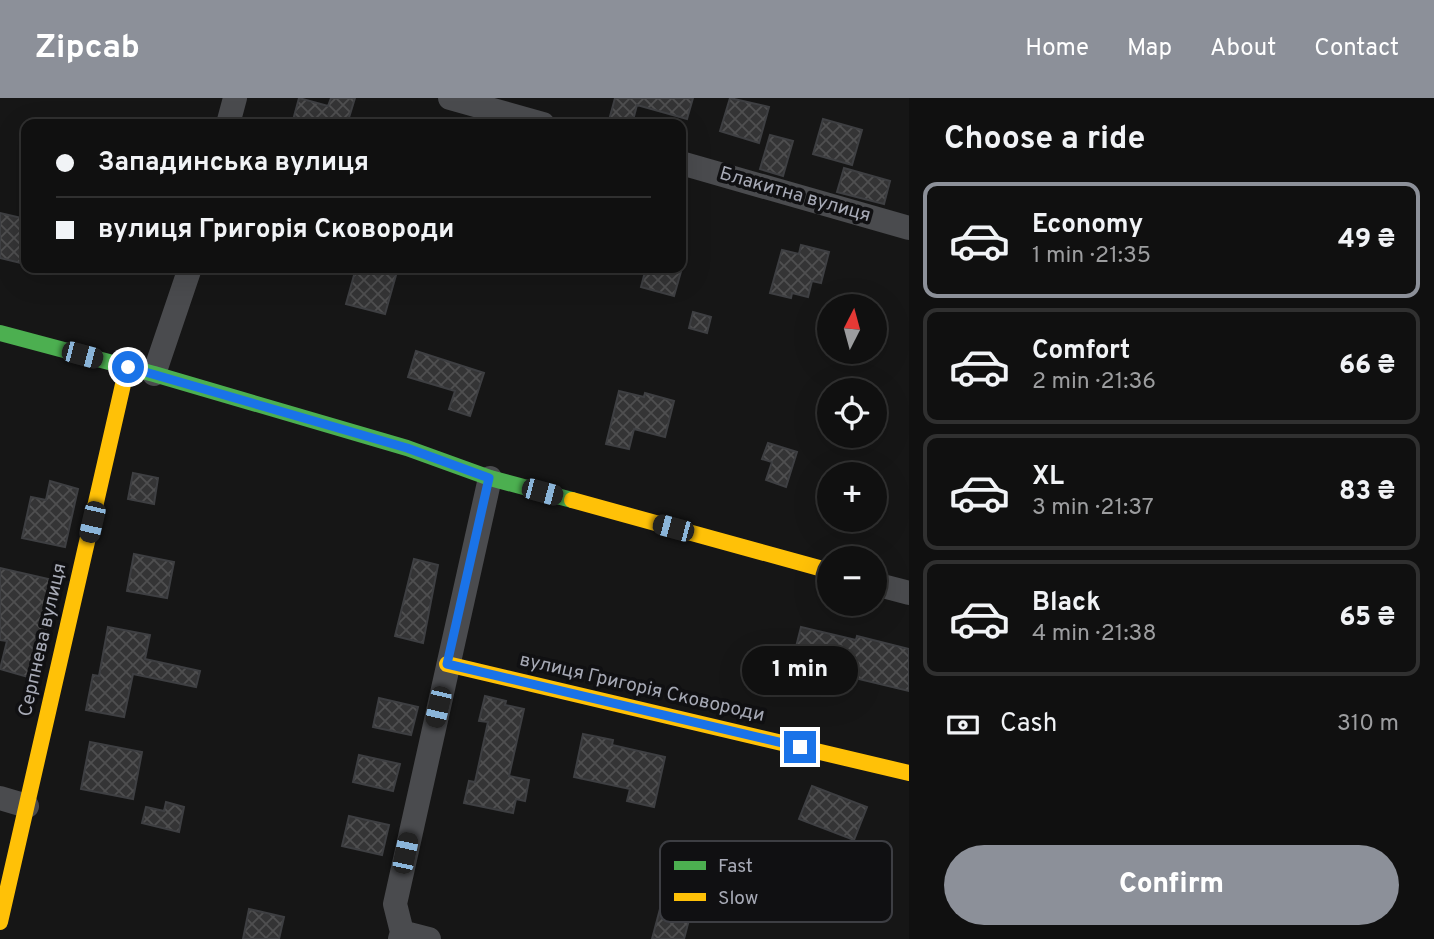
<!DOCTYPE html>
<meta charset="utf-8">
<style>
body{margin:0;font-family:Overpass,sans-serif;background:#191919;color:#f1f3f6;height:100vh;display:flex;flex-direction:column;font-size:26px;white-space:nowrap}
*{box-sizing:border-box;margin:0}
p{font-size:23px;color:#9c9d9f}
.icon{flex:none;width:38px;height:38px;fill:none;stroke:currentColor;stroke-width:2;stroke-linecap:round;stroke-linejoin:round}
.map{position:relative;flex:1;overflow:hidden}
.details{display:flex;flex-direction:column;background:#101010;width:525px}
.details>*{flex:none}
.guide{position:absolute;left:21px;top:21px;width:665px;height:154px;border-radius:14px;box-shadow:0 7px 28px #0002,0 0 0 2px #303030;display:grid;align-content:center;height:154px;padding:0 35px;background:#101010}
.needle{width:46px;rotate:6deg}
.controls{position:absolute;left:817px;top:196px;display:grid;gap:14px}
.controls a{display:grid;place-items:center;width:70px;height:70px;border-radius:50%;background:#101010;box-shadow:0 7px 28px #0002,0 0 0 2px #303030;font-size:35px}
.end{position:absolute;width:32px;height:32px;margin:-16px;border:9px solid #1a73e8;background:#fff;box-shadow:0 0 0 4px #fff}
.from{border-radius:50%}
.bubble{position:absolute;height:49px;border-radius:24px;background:#101010;box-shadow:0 7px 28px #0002,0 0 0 2px #303030;font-size:23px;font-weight:800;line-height:49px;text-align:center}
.car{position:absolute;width:21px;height:42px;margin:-21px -10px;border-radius:9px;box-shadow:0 0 5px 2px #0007;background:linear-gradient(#222 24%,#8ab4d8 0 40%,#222 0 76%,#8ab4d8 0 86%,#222 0)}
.guide b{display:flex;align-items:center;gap:24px;height:66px;font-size:26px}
.guide b+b{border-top:2px solid #303030}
.guide i{width:18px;height:18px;background:#f1f3f6}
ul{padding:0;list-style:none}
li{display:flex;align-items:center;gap:21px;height:116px;margin:0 14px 10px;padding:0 21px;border:4px solid #303030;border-radius:14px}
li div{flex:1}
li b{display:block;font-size:26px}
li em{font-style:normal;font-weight:800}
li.current{border-color:#8c9099}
li>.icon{width:63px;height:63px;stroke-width:1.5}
h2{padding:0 35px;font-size:32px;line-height:84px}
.pay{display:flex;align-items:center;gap:18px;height:77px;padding:0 35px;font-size:26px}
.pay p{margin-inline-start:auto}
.button{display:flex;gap:14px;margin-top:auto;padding:14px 35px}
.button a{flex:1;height:80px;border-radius:42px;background:#8c9099;color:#fff;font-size:28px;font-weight:800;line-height:80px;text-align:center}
header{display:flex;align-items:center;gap:42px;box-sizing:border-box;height:98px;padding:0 35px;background:#8c9099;color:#fff}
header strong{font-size:33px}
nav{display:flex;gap:38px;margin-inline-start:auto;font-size:24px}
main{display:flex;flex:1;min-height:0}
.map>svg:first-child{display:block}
</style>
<header>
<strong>Zipcab</strong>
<nav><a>Home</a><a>Map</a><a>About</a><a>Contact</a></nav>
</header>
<main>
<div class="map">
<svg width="909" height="841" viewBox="0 0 909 841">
<defs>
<pattern id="building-cross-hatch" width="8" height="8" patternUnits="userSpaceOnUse" patternTransform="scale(1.75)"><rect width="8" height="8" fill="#343435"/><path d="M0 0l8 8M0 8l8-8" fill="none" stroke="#4f4f50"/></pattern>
</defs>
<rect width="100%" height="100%" fill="#161616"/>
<path fill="url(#building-cross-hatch)" stroke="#3e3f42" stroke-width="2" d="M299 0 328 8 331 0H355L347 26H292Z
M615 0H693L687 21 637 7 632 26H608Z
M730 0 769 9 759 45 720 33Z
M823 21 862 32 852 67 813 56Z
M770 37 793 43 783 78 760 71Z
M844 70 890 83 884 106 837 94Z
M0 115 26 121V144L21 165 0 160Z
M801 147 829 154 821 185 812 183 808 199 792 195 791 200 770 195 782 152 799 156Z
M356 170H398L385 216 346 206Z
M646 170H682L674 198 641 189Z
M693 214 711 219 707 235 689 230Z
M416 253 484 275 470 318 449 311 455 293 408 279Z
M619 293 644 299 645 295 674 303 665 339 634 331 629 351 606 346Z
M768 345 797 354 786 389 766 382 772 364 762 361Z
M133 375 158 380 154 406 128 401Z
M50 383 78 391 65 449 22 440 31 399 46 402Z
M134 456 174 464 167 500 127 493Z
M414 461 438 467 423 545 395 538Z
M0 470 57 483 35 581 0 571 7 543 0 542Z
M108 529 150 537 145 561 200 573 196 589 133 576 124 619 86 612 93 577 99 578Z
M801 529 856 542 857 538 909 551V593L792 565Z
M485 598 506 603 505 607 524 611 509 678 529 682 525 703 516 701 513 715 464 705 469 683 475 684 488 624 479 623Z
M379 600 418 609 411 637 373 629Z
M583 636 613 642 612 647 665 659 654 709 627 703 630 691 574 679Z
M90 644 142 654 133 701 81 691Z
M359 657 400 666 393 693 353 684Z
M812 688 867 709 854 742 799 721Z
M166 704 184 709 179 734 142 725 146 709 164 713Z
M349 718 389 727 382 757 342 748Z
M249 811 284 819 279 841H243Z
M660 811 690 818 684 841H652Z"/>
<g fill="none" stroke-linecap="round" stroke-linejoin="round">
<path stroke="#4a4b4e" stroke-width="24" d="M450 0 543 26
M228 26 235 0
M681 65 909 130
M154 276 190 170
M875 486 909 495
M0 700 27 708
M402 834 429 841
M400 841 402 834 395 806 490 380"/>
<path stroke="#4caf50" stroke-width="16" d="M0 235 154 276 407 350 490 380 572 402"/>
<path stroke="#ffc107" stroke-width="16" d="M572 402 830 473
M447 566 909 675
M0 824 127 269"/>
</g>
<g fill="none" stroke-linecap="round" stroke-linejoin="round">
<path stroke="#1a73e8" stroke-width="9" d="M128 269 407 350 489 380 447 566 800 649"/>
</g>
<g text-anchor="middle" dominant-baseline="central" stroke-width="7" stroke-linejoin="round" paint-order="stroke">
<g font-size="19" fill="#a7aab6" stroke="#101012">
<text transform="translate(795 97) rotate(16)">Блакитна вулиця</text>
<text transform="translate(43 542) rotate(-77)">Серпнева вулиця</text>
<text transform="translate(642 590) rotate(13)">вулиця Григорія Сковороди</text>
</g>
</g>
<rect x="660" y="743" width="232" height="81" rx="10" fill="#101012" stroke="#3d3e43" stroke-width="2"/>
<rect x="674" y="763" width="32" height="9" fill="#4caf50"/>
<rect x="674" y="795" width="32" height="8" fill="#ffc107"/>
<g font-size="19" fill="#a7aab6">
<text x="718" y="774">Fast</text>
<text x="718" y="806">Slow</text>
</g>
</svg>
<div class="controls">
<a><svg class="needle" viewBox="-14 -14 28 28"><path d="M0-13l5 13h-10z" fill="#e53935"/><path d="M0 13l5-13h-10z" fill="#9c9d9f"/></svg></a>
<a><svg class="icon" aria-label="locate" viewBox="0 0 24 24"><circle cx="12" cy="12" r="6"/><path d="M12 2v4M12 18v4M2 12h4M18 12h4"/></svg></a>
<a>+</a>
<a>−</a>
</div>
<i class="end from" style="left:128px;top:269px"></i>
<i class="end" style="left:800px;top:649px"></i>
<div class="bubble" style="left:742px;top:548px;width:116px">1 min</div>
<i class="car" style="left:82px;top:257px;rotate:105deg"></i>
<i class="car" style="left:542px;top:394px;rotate:105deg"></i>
<i class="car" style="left:92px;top:424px;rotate:193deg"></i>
<i class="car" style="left:673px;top:430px;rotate:285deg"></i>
<i class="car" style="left:438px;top:609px;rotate:193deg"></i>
<i class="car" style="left:405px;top:755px;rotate:12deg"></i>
<div class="guide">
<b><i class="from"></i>Западинська вулиця</b>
<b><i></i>вулиця Григорія Сковороди</b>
</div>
</div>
<section class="details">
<h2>Choose a ride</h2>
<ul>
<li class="current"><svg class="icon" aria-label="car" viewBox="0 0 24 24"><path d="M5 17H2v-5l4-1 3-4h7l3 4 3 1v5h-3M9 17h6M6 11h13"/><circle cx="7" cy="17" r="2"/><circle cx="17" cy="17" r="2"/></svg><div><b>Economy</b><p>1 min · 21:35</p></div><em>49 ₴</em></li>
<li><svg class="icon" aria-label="car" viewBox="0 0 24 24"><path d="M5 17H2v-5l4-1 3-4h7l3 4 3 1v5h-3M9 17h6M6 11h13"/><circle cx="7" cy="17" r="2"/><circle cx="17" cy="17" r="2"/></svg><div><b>Comfort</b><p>2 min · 21:36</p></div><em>66 ₴</em></li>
<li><svg class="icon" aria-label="car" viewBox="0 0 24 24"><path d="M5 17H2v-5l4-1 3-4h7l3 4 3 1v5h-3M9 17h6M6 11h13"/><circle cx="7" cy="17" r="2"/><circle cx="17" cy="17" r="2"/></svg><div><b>XL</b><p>3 min · 21:37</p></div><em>83 ₴</em></li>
<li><svg class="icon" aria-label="car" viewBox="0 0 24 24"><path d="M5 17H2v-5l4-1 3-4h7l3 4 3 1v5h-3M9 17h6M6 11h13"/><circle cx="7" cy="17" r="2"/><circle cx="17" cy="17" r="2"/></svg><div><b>Black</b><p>4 min · 21:38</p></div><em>65 ₴</em></li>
</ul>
<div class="pay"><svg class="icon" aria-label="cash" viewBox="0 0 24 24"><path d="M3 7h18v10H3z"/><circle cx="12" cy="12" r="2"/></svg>Cash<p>310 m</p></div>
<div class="button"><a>Confirm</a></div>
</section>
</main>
